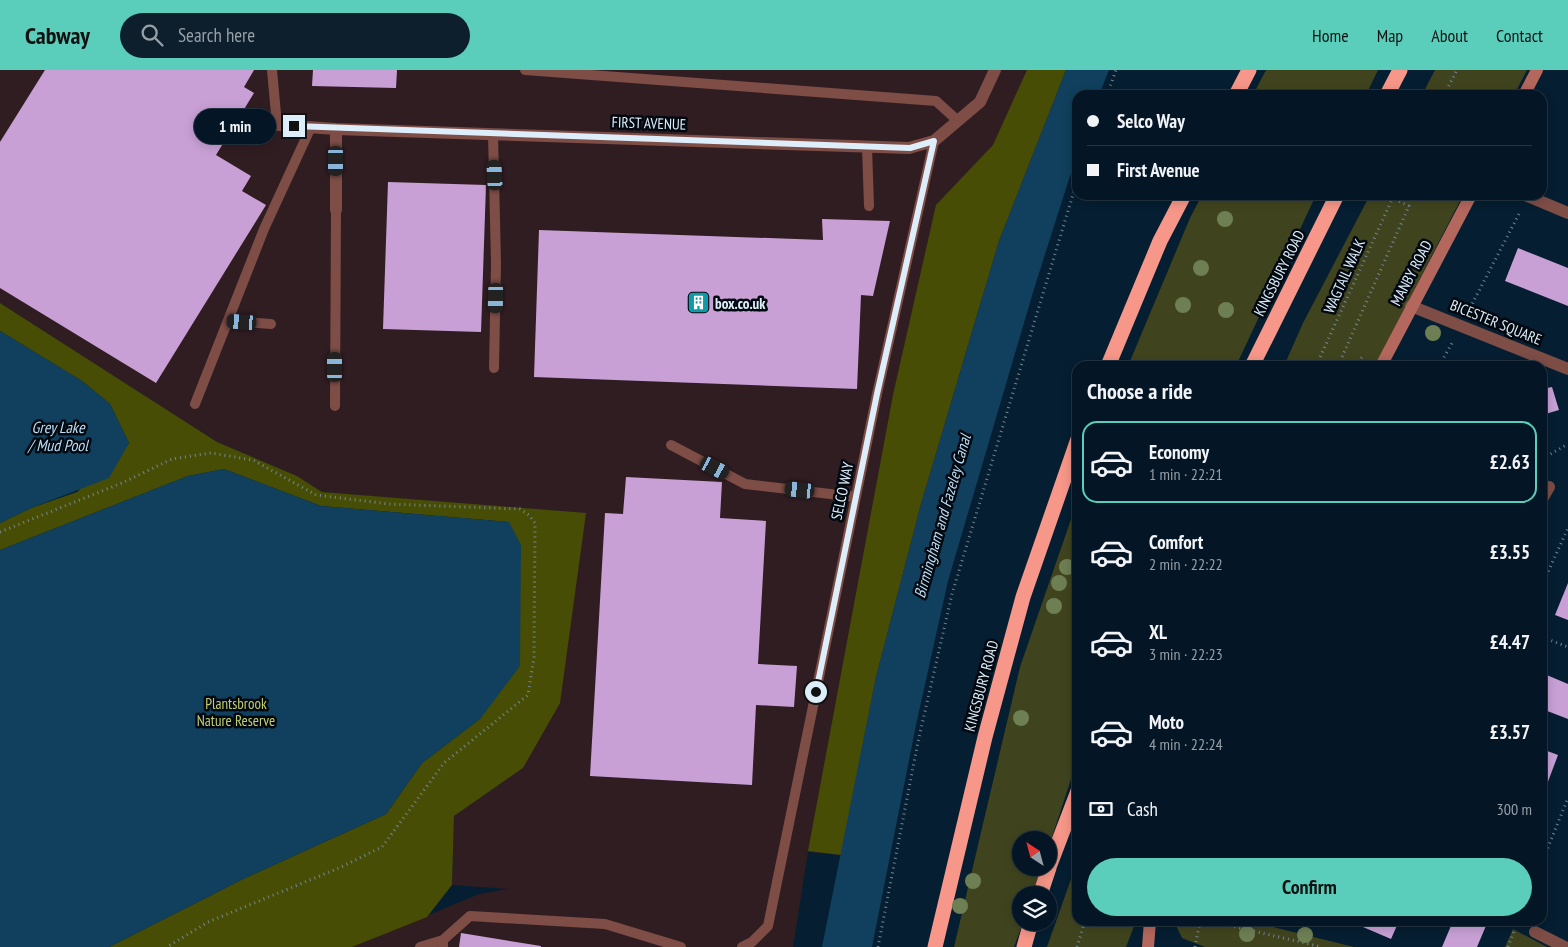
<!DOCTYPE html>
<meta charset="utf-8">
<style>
body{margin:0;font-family:"PT Sans Narrow",sans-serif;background:#0d1f2d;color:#f1f3f6;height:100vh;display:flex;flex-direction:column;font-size:19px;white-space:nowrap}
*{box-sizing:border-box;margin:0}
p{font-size:16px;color:#979fa7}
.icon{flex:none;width:28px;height:28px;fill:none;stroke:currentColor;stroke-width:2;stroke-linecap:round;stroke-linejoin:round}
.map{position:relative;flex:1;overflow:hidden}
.side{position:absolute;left:1072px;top:291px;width:475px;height:565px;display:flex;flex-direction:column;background:#041625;border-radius:15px;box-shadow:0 2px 12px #0003,0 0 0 1px #253542}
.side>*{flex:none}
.guide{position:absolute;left:1072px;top:20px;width:475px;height:110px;border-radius:15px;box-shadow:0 2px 12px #0003,0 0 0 1px #253542;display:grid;align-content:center;height:110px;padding:0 15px;background:#041625}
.needle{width:32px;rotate:324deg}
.controls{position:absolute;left:1012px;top:761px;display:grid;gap:10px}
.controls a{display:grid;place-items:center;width:45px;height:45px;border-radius:50%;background:#041625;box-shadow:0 2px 12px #0003,0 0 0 1px #253542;font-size:25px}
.end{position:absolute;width:22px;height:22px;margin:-11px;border:6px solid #ddedfa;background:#111;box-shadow:0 0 0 2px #111}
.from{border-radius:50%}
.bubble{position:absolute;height:35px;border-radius:18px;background:#041625;box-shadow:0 2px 12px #0003,0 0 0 1px #253542;font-size:16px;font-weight:700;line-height:35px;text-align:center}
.car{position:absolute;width:15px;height:30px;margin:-15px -8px;border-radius:6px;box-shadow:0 0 4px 1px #0007;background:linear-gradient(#222 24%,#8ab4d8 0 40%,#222 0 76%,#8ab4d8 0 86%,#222 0)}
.guide b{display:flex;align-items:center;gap:18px;height:48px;font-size:19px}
.guide b+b{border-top:1px solid #253542}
.guide i{width:12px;height:12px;background:#f1f3f6}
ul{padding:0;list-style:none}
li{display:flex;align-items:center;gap:15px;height:82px;margin:0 10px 8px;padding:0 5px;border:2px solid transparent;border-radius:15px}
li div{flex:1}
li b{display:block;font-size:19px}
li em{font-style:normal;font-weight:700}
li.selected{border-color:#5bcebb}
li>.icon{width:45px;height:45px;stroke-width:1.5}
h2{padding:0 15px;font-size:22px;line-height:60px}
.pay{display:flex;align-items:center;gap:12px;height:55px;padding:0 15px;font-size:19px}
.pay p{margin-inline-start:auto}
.action{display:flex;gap:10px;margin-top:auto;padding:10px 15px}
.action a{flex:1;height:58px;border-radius:30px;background:#5bcebb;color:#111;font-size:20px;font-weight:700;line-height:58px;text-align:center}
header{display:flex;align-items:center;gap:30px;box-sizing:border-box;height:70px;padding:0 25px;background:#5bcebb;color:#111}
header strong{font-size:24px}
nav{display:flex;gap:28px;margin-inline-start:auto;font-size:18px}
.search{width:350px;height:45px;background:#0d1f2d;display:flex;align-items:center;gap:12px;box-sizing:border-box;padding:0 18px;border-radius:28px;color:#979fa7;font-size:19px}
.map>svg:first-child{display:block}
</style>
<header>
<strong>Cabway</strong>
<div class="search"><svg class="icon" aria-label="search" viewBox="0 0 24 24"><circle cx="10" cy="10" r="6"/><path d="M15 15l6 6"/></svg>Search here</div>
<nav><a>Home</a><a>Map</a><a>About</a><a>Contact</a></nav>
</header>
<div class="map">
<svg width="1568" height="877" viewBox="0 0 1568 877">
<rect width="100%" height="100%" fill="#051e31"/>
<path fill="#301d22" d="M0 0H1066L972 257 841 785 808 782 793 877H352L479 824 508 819 452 815 454 746 523 698 586 444 322 422 297 406 217 372 0 233Z"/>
<path fill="#40441e" d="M1266 0H1378L1366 25H1253Z
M1435 0H1527L1514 25H1422Z
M1202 125H1316L1236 296H1128L1190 148Z
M1370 125H1463L1375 296H1284L1303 253Z
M1077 432V691L1049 776V770H1021V798H1041L1032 825H1021L1023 853 1014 877H954L1020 597Z
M1077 792 1078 851H1136L1126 877H1047Z
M1174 851H1249L1354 877H1205L1182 868Z
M1513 859 1547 877H1505Z"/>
<path fill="#484d05" d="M1027 0H1066L999 171 921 434 876 607 841 785 808 781 893 325 936 135 993 75Z
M0 233 217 372 297 406 322 422 586 443 560 633 523 698 454 746 452 815 427 847 352 877H109L243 809 386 744 422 693 481 648 509 452 321 436 224 399 188 406 0 480V453L31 438 77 422 129 373 110 334 82 311 0 261Z"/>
<path fill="#10405d" d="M1066 0H1109L1099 25H1078L1077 84 1034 219 948 511 916 655 872 877H822L876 607 921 434 999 171Z
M0 261 82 311 110 334 129 373 109 408 31 438 0 453Z
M224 399 321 436 509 452 521 475 520 596 481 648 422 693 386 744 243 809 109 877H0V480L188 406Z"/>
<path fill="#c8a0d6" d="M45 0H254L244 17 254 23 216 85 251 106 242 121 266 135 156 313 0 218V72Z
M313 0H397L396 18 312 16Z
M388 112 486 115 481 262 383 259Z
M822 149 890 151 873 226 861 225 857 319 534 307 539 160 823 170Z
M1518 178 1568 198V236L1505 211Z
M1552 317 1559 340 1542 345V319Z
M626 407 722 412 720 448 766 451 758 594 797 596 794 637 756 635 752 715 590 706 605 443 623 444Z
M1568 513V550L1555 545Z
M1542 603 1568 614V649L1542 639Z
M1542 679 1558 685 1543 725H1542Z
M1349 851H1399L1391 869Z
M1453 851H1488L1477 877H1442Z
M461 863 541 876V877H459Z"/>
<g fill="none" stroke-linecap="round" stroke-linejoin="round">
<path stroke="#728797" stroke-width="3" stroke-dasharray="1 4" stroke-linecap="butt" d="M1107 25 1116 0
M1444 25 1457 0
M1470 238 1519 144
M1316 296 1394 125
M1338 296 1409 136 1392 128
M1355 296 1362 287
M1439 296 1452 273
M1542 389 1568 374
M0 462 122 413 172 389 211 383 253 390 316 425 389 434 520 439 529 445 535 453 534 587 528 625 444 693 382 777 339 798 208 852 167 877
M1542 515 1568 458
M1542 567 1568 577
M1542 792 1568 728
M1210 851 1322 877
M878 877 918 672 952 524 1078 108
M1077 877 1085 851
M1195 877 1200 851
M1508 877 1514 861"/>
<path stroke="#7d4d46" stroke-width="10" d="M272 0 277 55
M525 0 936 31 958 51
M493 64 496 193 494 298
M867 77 869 136
M228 251 271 254
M195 334 264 159 311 57
M335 336 336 140
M671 375 745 414 856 427
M420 877 443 870
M443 877V870L470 846 605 854 681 877
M742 877 752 872 768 856 877 324 934 71"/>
<path stroke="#7d4d46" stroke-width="12" d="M265 54 336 59 909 78 934 71 980 32 995 0
M336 59V140
M1525 125 1568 143
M1411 236 1568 299
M1542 429 1549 417
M1535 862 1565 877"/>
<path stroke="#b4675d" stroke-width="12" d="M1524 25 1537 0
M1381 296 1471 125
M1148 877 1150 851"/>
<path stroke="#f79789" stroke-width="15" d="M1236 25 1249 0
M1387 25 1400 0
M1108 296 1160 171 1184 125
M1252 296 1337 125
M1049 797 1078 721
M1040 825 1049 798
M935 877 985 667 1023 527 1078 369
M1024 877 1031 852"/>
</g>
<g fill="#6e7f54">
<circle cx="1225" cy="149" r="8"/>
<circle cx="1201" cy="198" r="8"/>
<circle cx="1183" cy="235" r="8"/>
<circle cx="1226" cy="240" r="8"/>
<circle cx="1433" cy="263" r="8"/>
<circle cx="1067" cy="497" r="8"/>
<circle cx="1059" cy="513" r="8"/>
<circle cx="1054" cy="536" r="8"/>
<circle cx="1021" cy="648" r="8"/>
<circle cx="973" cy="811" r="8"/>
<circle cx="960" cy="836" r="8"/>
<circle cx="1247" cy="864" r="8"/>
<circle cx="1305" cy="865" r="8"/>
</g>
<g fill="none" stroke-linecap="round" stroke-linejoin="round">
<path stroke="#ddedfa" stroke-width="6" d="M294 56 910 78 934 71 877 324 816 622"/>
</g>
<defs>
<symbol id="building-square" viewBox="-11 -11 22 22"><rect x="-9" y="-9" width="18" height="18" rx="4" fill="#0f9aa8" stroke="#01080f"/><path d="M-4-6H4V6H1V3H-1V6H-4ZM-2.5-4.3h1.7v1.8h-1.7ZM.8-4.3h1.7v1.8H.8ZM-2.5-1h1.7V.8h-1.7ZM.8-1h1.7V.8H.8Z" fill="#fff"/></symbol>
</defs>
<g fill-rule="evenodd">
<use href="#building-square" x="686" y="220" width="25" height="25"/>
</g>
<g text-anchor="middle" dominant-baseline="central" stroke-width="5" stroke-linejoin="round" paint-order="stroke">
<g font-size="15" fill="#ddedfa" stroke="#01080f">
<text transform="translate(649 53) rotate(2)">FIRST AVENUE</text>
<text transform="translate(1279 203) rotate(-63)">KINGSBURY ROAD</text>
<text transform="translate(1411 203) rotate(-62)">MANBY ROAD</text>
<text transform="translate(1344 206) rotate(-66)">WAGTAIL WALK</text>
<text transform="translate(1496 252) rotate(22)">BICESTER SQUARE</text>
<text transform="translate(842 421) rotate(-78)">SELCO WAY</text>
<text transform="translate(981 616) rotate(-75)">KINGSBURY ROAD</text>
</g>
<g font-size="15" font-weight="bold" fill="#ddedfa" stroke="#01080f" text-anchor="start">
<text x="715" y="233">box.co.uk</text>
</g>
<g font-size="15" fill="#c3ce71" stroke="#01080f">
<text x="236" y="633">Plantsbrook<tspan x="236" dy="17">Nature Reserve</tspan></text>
</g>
<g font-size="16" font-style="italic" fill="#bdddf5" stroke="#01080f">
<text x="58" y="357">Grey Lake<tspan x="58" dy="18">/ Mud Pool</tspan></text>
<text transform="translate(942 446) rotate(-74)">Birmingham and Fazeley Canal</text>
</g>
</g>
</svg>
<div class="controls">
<a><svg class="needle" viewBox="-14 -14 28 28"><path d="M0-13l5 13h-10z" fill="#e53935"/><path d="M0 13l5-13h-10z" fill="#979fa7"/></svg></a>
<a><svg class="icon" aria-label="layers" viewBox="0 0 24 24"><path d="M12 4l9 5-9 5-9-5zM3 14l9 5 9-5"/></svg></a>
</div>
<i class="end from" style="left:816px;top:622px"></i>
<i class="end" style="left:294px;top:56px"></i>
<div class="bubble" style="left:194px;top:39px;width:82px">1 min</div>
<i class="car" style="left:336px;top:91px;rotate:180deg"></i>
<i class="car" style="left:495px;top:105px;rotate:357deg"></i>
<i class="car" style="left:496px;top:228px;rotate:181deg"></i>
<i class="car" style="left:242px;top:252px;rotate:274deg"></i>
<i class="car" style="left:335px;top:297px;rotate:0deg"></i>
<i class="car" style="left:715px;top:398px;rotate:118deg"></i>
<i class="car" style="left:800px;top:420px;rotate:276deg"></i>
<div class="guide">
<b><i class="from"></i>Selco Way</b>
<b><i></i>First Avenue</b>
</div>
<section class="side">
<h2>Choose a ride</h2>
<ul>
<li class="selected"><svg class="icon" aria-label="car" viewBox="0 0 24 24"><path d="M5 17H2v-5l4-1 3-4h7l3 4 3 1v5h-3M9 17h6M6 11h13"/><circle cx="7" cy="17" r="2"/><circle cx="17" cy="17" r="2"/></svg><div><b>Economy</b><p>1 min · 22:21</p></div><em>£2.63</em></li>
<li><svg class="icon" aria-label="car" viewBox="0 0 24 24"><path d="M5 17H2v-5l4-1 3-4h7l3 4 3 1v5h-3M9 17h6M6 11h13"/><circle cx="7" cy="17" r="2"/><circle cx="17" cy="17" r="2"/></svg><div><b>Comfort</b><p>2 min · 22:22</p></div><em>£3.55</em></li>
<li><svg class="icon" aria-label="car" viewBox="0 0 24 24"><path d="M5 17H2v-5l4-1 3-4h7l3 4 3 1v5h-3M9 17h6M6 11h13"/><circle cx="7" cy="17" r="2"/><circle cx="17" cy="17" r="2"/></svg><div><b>XL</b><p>3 min · 22:23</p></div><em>£4.47</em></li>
<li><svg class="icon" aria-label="car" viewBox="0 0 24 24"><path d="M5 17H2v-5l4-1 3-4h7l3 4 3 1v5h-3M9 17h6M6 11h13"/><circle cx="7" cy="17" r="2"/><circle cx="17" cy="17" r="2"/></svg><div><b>Moto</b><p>4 min · 22:24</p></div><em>£3.57</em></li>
</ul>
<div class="pay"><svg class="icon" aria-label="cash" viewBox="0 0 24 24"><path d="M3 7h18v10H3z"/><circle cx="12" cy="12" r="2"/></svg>Cash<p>300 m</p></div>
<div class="action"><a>Confirm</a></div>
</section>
</div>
